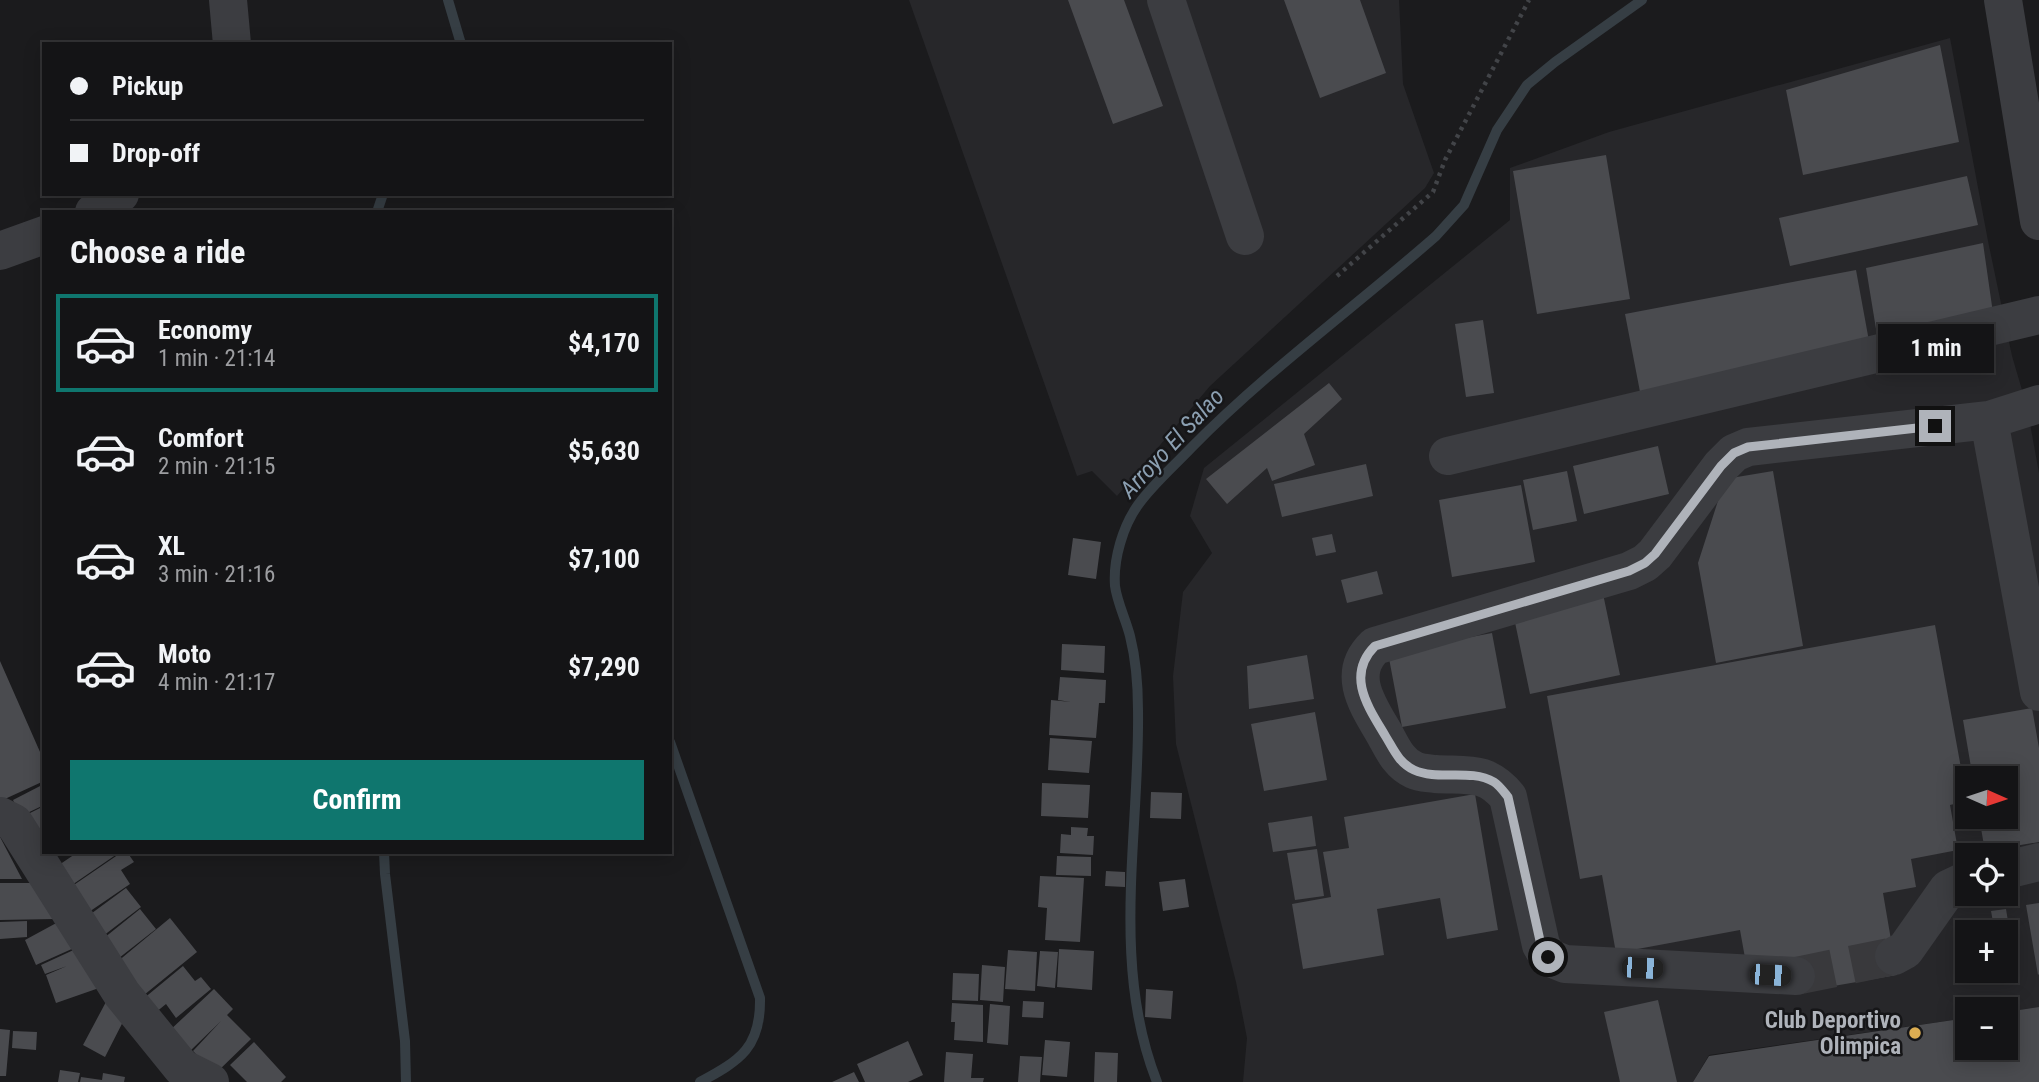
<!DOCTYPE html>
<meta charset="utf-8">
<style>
body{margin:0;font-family:"Roboto Condensed",sans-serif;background:#1d1d1f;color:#f1f3f6;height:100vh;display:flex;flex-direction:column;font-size:26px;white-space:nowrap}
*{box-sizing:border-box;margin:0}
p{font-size:23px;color:#9d9ea1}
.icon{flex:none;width:38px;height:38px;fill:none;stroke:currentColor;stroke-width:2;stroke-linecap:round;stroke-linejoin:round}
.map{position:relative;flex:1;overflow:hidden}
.panel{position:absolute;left:42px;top:210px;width:630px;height:644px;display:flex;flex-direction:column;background:#141416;border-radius:0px;box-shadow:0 4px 18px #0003,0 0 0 2px #333335}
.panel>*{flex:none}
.top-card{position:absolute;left:42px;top:42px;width:630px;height:154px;border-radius:0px;box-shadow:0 4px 18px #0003,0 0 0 2px #333335;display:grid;align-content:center;height:154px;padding:0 28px;background:#141416}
.needle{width:46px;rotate:93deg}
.fabs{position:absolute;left:1955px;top:766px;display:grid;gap:14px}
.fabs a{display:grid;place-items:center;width:63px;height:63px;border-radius:0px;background:#141416;box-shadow:0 4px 18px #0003,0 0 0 2px #333335;font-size:35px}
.end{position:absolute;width:32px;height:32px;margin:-16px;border:9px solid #afb3ba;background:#111;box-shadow:0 0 0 4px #111}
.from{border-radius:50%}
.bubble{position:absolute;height:49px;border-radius:0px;background:#141416;box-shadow:0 4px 18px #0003,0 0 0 2px #333335;font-size:23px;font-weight:700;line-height:49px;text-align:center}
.car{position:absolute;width:21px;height:42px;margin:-21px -10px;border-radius:9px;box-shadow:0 0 5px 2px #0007;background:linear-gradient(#222 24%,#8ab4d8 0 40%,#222 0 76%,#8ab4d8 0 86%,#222 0)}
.top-card b{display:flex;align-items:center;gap:24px;height:66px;font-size:26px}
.top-card b+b{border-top:2px solid #333335}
.top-card i{width:18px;height:18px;background:#f1f3f6}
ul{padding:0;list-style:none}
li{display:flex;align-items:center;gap:21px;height:98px;margin:0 14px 10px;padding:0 14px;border:4px solid transparent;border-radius:0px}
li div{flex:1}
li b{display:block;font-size:26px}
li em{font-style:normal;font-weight:700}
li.active{border-color:#0f766e}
li>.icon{width:63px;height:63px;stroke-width:1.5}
h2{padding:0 28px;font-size:32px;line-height:84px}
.primary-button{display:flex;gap:14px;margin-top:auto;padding:14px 28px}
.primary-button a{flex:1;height:80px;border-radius:0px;background:#0f766e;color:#fff;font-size:28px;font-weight:700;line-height:80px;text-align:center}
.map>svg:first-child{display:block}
</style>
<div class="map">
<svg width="2039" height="1082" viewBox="0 0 2039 1082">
<rect width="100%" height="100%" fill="#1b1b1d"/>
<path fill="#27272a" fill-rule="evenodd" d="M909 0H1399L1403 84 1434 173 1425 188 1210 386 1117 496 1092 471 1077 476Z
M1950 38 1988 241 2012 356 2027 407 2039 473V1007L2006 1012V1010H1967V1018L1709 1055 1693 1082H1243L1247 1038 1236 982 1176 744 1173 676 1183 592 1212 553 1190 516 1204 468 1510 220V168L1609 132ZM1967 779H2006V817H1967ZM1967 856H2006V894H1967ZM1967 933H2006V971H1967Z"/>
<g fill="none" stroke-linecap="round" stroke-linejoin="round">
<path stroke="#363e44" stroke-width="10" d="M448 0 461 44
M377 212 383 194
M670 742 760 998C761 1047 741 1060 700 1082
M384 852 385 874 405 1041 406 1082
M1157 1082C1110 964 1140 833 1138 710 1138 685 1136 660 1130 636 1126 620 1117 602 1115 586 1113 559 1123 526 1138 505 1153 484 1174 466 1192 447 1267 371 1355 307 1436 236L1464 205 1497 130 1527 85 1555 62 1642 0"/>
</g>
<path fill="#4a4b4f" d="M1068 0H1124L1163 106 1113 124Z
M1284 0H1360L1386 73 1320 98Z
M1940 45 1959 142 1803 175 1786 90Z
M1606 155 1630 299 1537 314 1513 171Z
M1967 176 1978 225 1790 266 1779 218Z
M1983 243 1993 313 1877 335 1866 268Z
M1856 270 1871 352 1641 397 1625 314Z
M1483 320 1494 393 1466 397 1455 324Z
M1329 383 1342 399 1304 434 1315 465 1272 481 1267 468 1227 504 1206 479Z
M1658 446 1669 494 1584 514 1573 466Z
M1366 464 1373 496 1282 517 1274 484Z
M1567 471 1577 521 1533 530 1523 480Z
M1773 471 1803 646 1716 663 1698 563 1725 479Z
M1521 485 1535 562 1452 577 1439 500Z
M1332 534 1336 552 1316 556 1312 538Z
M1073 538 1101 542 1096 579 1068 575Z
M1377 571 1383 594 1347 603 1341 580Z
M1602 589 1620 675 1530 694 1512 608Z
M1935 625 1967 801 1950 805 1958 850 1911 859 1916 887 1883 893 1897 975 1799 992 1747 969 1740 930 1616 953 1602 875 1580 879 1547 696Z
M1492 633 1506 708 1402 727 1388 653Z
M1062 644 1105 646 1104 673 1061 670Z
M1307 655 1314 699 1249 709 1247 666Z
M0 661 44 761V781L7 798H0Z
M1060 677 1106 680 1105 703H1099L1096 738 1049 735 1051 700 1071 702 1058 700Z
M2032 708 2039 748V842L1985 851 1979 817H2006V779H1973L1963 720Z
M1315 712 1327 780 1264 791 1251 724Z
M1050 738 1092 741 1089 773 1048 770Z
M1042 783 1090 785 1088 818 1041 816Z
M44 784V805L21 816 13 800Z
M1151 792 1182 793 1181 819 1150 818Z
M1475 794 1498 930 1447 939 1440 898 1377 909 1384 955 1303 969 1292 904 1331 897 1323 852 1349 848 1344 817Z
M44 806V835L24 816Z
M1312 816 1316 846 1273 852 1268 823Z
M1071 827 1088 828 1087 836H1094L1093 855 1060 853 1061 834 1071 835Z
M0 837 22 879H0Z
M1317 849 1324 896 1295 900 1287 853Z
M78 852H120L69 887 56 867Z
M122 852H127L134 862 121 870 130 884 86 914 68 889Z
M1057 856 1091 857V876L1056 875Z
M1106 871 1125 872V887L1105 886Z
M1040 876 1084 878 1080 942 1045 940 1047 908 1038 907Z
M1185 879 1189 907 1163 911 1159 882Z
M0 883H33L55 919 0 920Z
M126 888 141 907 103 936 88 916Z
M2039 903V974L2038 975 2026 905Z
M140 909 156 929 119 958 104 938Z
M2006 909 2013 952 2006 953V933H1995L1991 911Z
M170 918 197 952 144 995 117 962Z
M27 921V937L0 939V922Z
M60 921 74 948 36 965 25 940Z
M80 947 99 988 56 1003 46 975 67 966 45 974 41 965Z
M1059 949 1094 951 1092 990 1057 987Z
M1008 950 1037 952 1035 991 1005 989Z
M1040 951 1058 952 1055 988 1037 986Z
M982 965 1005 967 1003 1002 980 1000Z
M183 966 195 981 201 977 211 989 176 1018 166 1004 155 1013 143 999Z
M953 973 979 974 978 1001 952 1000Z
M214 989 233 1009 227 1015 251 1039 215 1074 193 1051 221 1021 188 1053 168 1032Z
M1146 989 1173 991 1171 1019 1145 1017Z
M107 1000 128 1012 105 1057 83 1045Z
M1658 1000 1677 1082H1620L1604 1012Z
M1023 1001 1044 1002 1043 1018 1022 1017Z
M952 1003 983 1005V1042L954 1040 955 1022H951Z
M990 1004 1010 1006 1008 1045 987 1043Z
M2039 1007V1082H1693L1709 1056 1967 1018V1048H2006V1012Z
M0 1029 10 1030 6 1076H0Z
M13 1031 37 1032 36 1050 12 1048Z
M1045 1040 1070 1042 1067 1077 1042 1075Z
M908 1041 923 1075 908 1082H865L857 1064Z
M254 1042 286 1077 281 1082H247L230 1065Z
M946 1052 973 1054 971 1078H984L983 1082H944Z
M1095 1052 1118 1053 1117 1082H1094Z
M1020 1056 1042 1057 1040 1082H1018Z
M60 1070 80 1073 78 1082H58Z
M854 1072 859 1082H832Z
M103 1073 125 1077 124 1082H80L81 1077 102 1080Z"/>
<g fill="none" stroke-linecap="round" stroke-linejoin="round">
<path stroke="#39393c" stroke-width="38" stroke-dasharray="38 19" stroke-linecap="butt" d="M1796 976 1894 956"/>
<path stroke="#424448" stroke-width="4.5" stroke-dasharray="3.5 5" stroke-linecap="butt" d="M1337 276 1433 192 1445 160 1529 0"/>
<path stroke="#3c3d41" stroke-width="38" d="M228 0 232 44
M1166 0 1245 236
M2003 0 2039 221
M94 212 120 194
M0 251 44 235
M1989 420 2039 692
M1448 456 2039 315
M0 816 14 823 122 994 182 1068 210 1082
M2006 870 2039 862
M1894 956 1905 950 1948 889 1967 880
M1796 976 1565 964 1548 957 1541 945 1508 797C1486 770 1468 776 1435 774 1428 773 1420 773 1414 770 1398 763 1392 747 1384 733 1367 704 1346 674 1375 646L1629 571 1645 563 1655 554 1721 466 1734 453 1748 447 1989 420 2039 404"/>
</g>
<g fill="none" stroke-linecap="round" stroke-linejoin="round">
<path stroke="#afb3ba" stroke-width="9" d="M1548 957 1541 945 1508 797C1504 792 1499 785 1494 782 1470 768 1438 781 1414 770 1399 763 1394 750 1386 737 1369 708 1345 676 1375 646L1629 571 1645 563 1655 554 1721 466 1734 453 1748 447 1935 426"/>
</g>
<circle fill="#ddae52" stroke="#161618" stroke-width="2.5" cx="1915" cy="1033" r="7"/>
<g text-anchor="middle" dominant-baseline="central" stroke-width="5" stroke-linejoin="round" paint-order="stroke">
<g font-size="23" font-weight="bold" fill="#afb3ba" stroke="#161618" text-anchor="end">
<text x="1901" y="1020">Club Deportivo<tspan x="1901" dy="26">Olimpica</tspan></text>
</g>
<g font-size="24" font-style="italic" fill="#8b9fb1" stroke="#161618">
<text transform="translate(1172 443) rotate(-47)">Arroyo El Salao</text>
</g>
</g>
</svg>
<div class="fabs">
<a><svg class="needle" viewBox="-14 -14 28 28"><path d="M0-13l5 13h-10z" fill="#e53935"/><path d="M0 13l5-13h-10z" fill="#9d9ea1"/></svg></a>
<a><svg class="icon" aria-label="locate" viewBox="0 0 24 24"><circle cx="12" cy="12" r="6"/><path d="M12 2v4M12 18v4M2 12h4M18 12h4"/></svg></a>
<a>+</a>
<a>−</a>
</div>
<i class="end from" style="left:1548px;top:957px"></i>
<i class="end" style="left:1935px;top:426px"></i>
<div class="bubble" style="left:1878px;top:324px;width:116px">1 min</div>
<i class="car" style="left:1642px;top:968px;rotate:93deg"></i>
<i class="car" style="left:1770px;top:975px;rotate:93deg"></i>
<div class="top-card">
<b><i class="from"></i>Pickup</b>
<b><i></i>Drop-off</b>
</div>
<section class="panel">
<h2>Choose a ride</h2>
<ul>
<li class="active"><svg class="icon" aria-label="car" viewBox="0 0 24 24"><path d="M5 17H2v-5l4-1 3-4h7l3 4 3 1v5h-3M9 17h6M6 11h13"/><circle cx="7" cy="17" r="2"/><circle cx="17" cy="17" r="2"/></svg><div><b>Economy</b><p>1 min · 21:14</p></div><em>$4,170</em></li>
<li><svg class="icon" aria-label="car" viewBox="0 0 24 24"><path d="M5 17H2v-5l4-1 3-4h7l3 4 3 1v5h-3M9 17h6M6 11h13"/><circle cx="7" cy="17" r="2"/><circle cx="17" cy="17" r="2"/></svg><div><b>Comfort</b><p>2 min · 21:15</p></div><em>$5,630</em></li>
<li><svg class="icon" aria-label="car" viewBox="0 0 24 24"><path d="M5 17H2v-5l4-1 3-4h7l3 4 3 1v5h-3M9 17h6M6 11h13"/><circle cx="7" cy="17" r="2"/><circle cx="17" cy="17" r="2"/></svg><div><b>XL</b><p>3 min · 21:16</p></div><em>$7,100</em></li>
<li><svg class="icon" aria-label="car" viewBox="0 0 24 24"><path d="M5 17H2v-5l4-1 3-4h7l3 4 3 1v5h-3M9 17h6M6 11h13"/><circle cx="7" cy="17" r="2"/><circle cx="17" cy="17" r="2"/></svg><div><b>Moto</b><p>4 min · 21:17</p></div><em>$7,290</em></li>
</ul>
<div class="primary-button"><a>Confirm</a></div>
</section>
</div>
